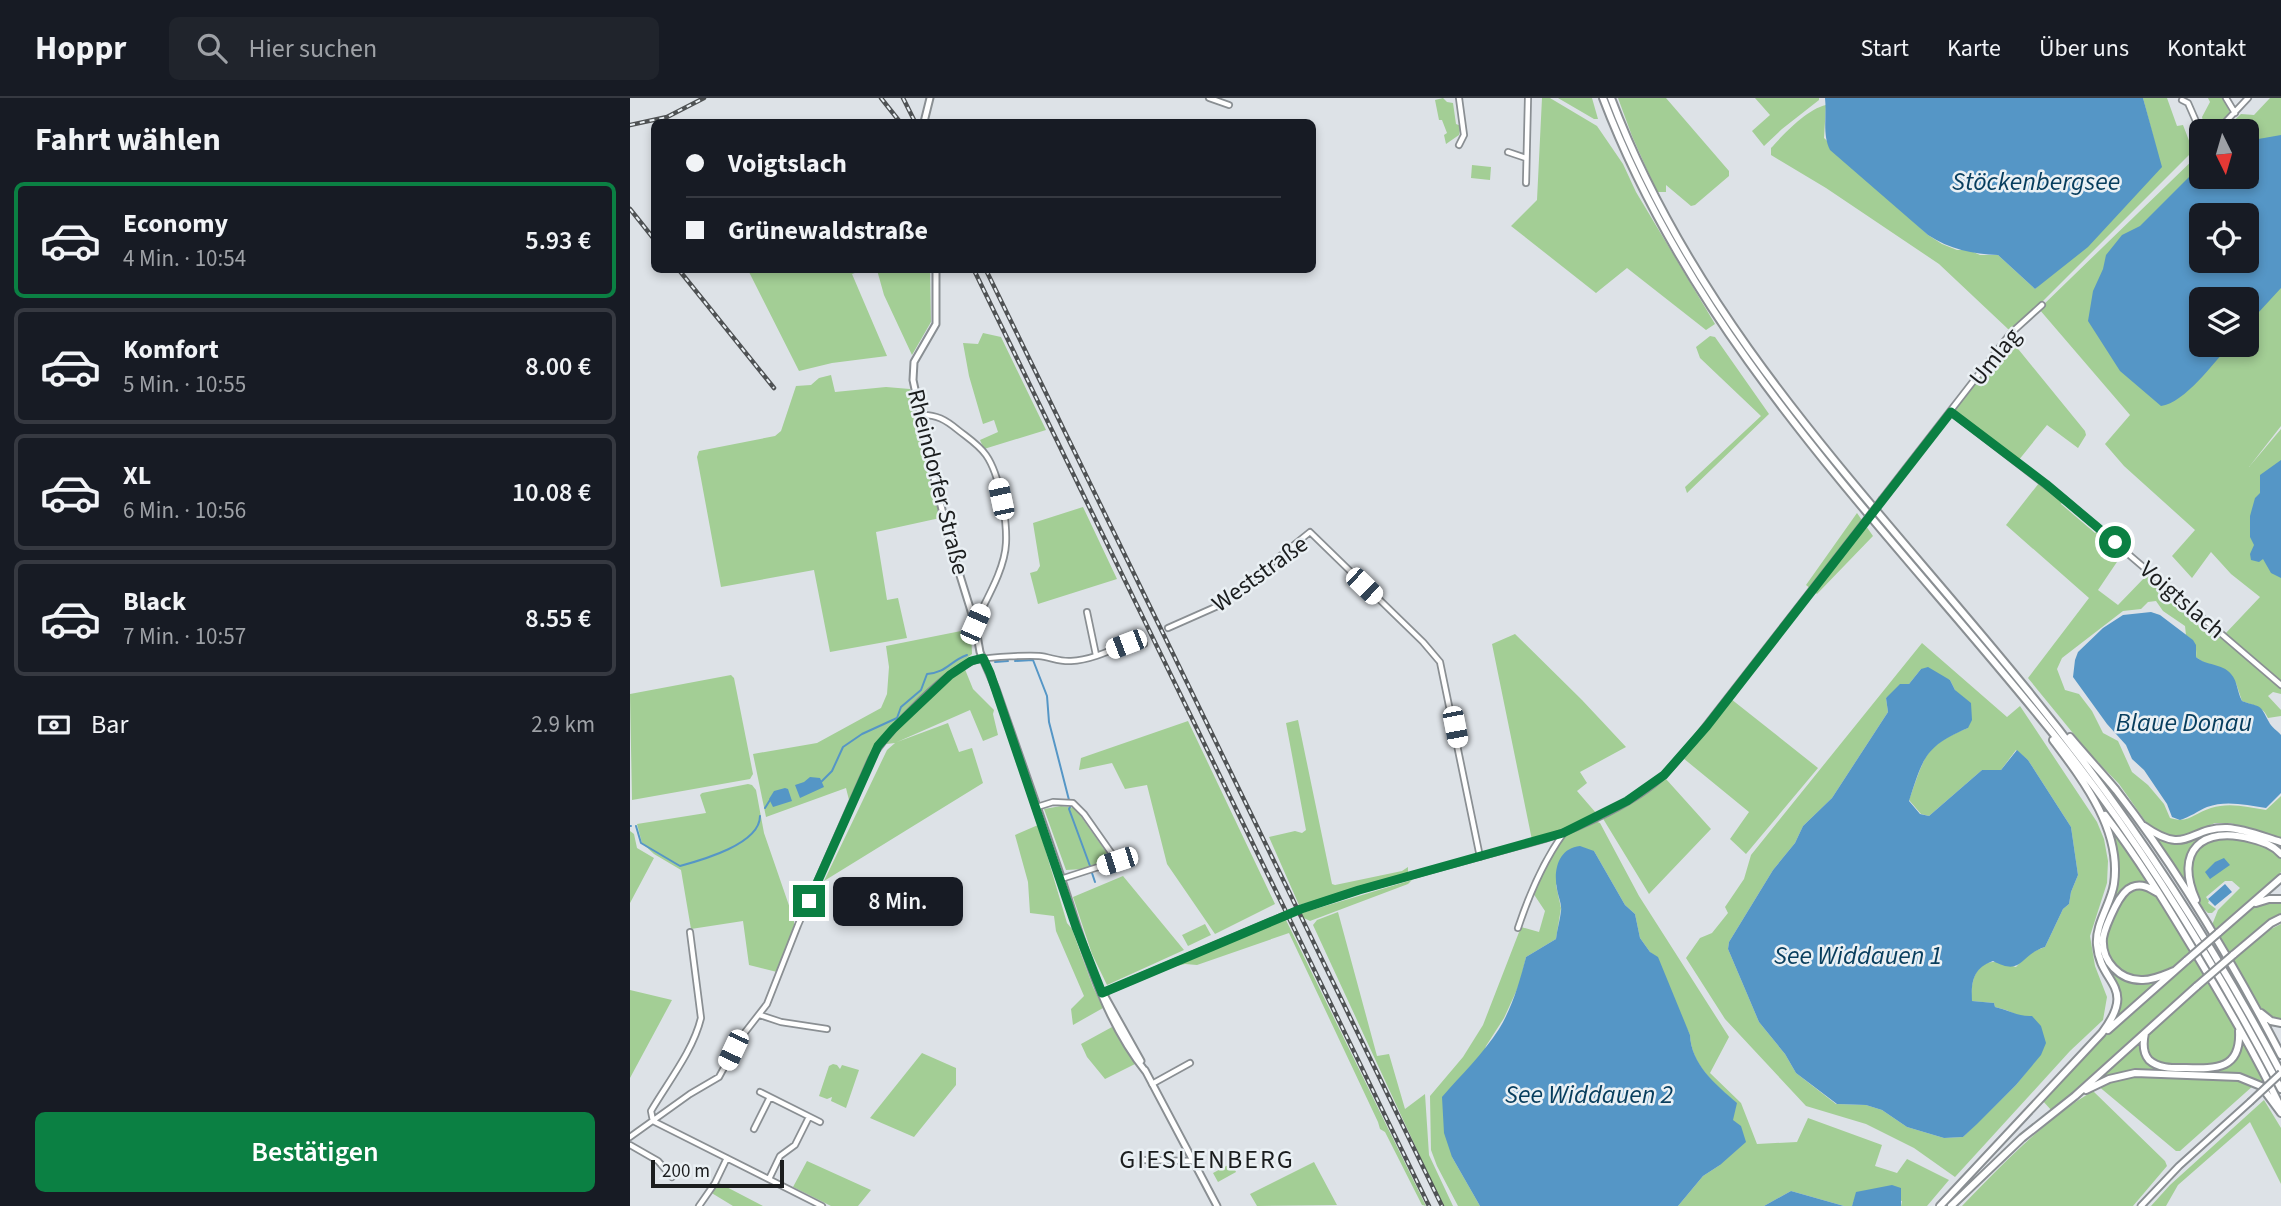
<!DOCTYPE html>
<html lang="de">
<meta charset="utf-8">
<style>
body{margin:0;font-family:"Source Sans 3",sans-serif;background:#20242c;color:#f1f3f6;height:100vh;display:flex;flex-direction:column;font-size:26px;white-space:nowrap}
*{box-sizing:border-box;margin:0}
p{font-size:23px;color:#9ea1a6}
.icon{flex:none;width:38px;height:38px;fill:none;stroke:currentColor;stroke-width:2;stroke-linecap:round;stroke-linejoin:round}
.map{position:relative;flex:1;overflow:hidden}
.panel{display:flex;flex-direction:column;background:#171b24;width:630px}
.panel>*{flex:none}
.guide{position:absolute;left:21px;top:21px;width:665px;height:154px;border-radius:10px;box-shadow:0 4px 10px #0003;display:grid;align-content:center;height:154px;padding:0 35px;background:#171b24}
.needle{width:46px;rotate:175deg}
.tools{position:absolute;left:1559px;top:21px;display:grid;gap:14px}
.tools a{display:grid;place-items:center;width:70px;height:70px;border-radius:10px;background:#171b24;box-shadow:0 4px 10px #0003;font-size:35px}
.scale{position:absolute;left:21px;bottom:18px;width:133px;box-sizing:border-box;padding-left:7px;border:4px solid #1b1d1e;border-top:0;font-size:19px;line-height:24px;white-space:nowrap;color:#1b1d1e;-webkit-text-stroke:5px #eaf0f4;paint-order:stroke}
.end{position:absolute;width:32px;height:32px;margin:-16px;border:9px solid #0b8043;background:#fff;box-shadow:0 0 0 4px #fff}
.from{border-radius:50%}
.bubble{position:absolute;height:49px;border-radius:10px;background:#171b24;box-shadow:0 4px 10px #0003;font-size:23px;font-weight:600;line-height:49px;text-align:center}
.car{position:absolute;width:21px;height:42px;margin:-21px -10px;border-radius:9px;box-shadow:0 0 5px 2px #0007;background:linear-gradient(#fff 24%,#345 0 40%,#fff 0 76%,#345 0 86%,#fff 0)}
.guide b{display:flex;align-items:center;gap:24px;height:66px;font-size:26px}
.guide b+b{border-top:2px solid #363941}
.guide i{width:18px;height:18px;background:#f1f3f6}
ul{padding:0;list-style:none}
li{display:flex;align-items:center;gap:21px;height:116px;margin:0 14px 10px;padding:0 21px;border:4px solid #363941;border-radius:10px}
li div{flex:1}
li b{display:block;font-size:26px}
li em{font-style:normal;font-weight:600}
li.on{border-color:#0b8043}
li>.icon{width:63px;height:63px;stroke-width:1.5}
h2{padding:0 35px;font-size:32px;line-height:84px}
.pay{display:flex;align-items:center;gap:18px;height:77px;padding:0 35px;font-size:26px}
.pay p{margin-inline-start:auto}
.button{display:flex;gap:14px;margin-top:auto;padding:14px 35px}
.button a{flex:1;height:80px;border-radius:10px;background:#0b8043;color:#fff;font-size:28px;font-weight:600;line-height:80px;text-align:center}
header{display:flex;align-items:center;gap:42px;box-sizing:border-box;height:98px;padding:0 35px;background:#171b24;border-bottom:2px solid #363941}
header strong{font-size:33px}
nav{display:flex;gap:38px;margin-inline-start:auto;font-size:24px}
.search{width:490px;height:63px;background:#20242c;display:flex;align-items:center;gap:18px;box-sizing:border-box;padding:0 24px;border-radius:10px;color:#9ea1a6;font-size:26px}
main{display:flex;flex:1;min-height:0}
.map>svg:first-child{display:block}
</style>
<header>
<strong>Hoppr</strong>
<div class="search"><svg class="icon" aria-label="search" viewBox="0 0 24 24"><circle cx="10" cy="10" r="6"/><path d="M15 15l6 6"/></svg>Hier suchen</div>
<nav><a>Start</a><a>Karte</a><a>Über uns</a><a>Kontakt</a></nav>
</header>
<main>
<section class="panel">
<h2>Fahrt wählen</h2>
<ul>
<li class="on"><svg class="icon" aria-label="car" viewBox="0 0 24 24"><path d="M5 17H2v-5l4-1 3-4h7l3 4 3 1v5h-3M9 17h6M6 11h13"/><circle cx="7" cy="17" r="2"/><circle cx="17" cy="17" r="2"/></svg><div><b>Economy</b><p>4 Min. · 10:54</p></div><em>5.93 €</em></li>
<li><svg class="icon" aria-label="car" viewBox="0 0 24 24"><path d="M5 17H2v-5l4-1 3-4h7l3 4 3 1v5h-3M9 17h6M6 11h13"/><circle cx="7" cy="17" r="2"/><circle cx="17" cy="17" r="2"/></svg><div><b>Komfort</b><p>5 Min. · 10:55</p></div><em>8.00 €</em></li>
<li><svg class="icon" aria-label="car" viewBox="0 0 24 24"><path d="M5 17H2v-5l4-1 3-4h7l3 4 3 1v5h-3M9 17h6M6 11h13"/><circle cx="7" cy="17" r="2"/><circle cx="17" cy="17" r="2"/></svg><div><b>XL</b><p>6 Min. · 10:56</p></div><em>10.08 €</em></li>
<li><svg class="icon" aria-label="car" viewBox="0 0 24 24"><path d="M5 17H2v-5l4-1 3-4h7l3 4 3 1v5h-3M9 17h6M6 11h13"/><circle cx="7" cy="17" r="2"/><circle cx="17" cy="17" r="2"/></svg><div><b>Black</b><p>7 Min. · 10:57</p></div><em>8.55 €</em></li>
</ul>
<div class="pay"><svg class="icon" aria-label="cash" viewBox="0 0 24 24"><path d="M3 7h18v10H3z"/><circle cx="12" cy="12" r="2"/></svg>Bar<p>2.9 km</p></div>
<div class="button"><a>Bestätigen</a></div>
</section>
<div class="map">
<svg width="1651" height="1108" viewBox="0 0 1651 1108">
<rect width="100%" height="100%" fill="#dde2e7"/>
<path fill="#a3ce95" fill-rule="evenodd" d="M813 0 817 4 823 5 826 26 831 28 829 37 816 46 814 37 817 35 812 22H809L805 2Z
M912 0H920L967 28 993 66 1006 94 1085 226 1076 232 997 170 966 195 881 128 907 102Z
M928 0H962L968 21H964Z
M988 0H1036L1099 73V78L1065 107 1061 108 1036 87V94H1027L1002 38Z
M1125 0H1189V2L1152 31 1134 48 1122 33 1140 17Z
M1513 0H1537L1547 28 1553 27 1563 53 1408 208 1382 232 1378 231 1309 166 1196 90 1141 57V50C1154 36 1177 11 1196 7L1194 40 1298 137 1312 146 1327 152H1339L1350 157H1368L1405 191 1531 69Z
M1578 0H1593L1600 14 1584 33H1575L1572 19 1580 4Z
M1640 0H1651V328L1619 369 1651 331V584L1595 536 1630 499 1601 476 1581 454 1562 480 1542 458 1565 432 1494 368 1475 346 1500 317 1409 211 1571 54 1572 79H1617V33H1593L1611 16 1624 17ZM1572 117H1617V163H1572ZM1572 201H1617V247H1572Z
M842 67 861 69 860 82 841 80Z
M118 172H233L222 176 257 258 202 265 169 273Z
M247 172H300L301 224 282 257 254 197Z
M353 235 371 239 416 332 354 351 350 342 368 334 364 322 353 326 339 278 333 245 348 246Z
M1080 238 1085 239 1139 316 1057 395 1055 389 1131 318 1070 260 1066 249Z
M1380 241 1455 333 1456 337 1448 350 1417 327 1388 363 1324 312Z
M201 277 205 294 256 289 280 291 298 375 310 420 246 434 257 502 268 500 277 540 200 554 184 472 91 489 67 359 69 353 145 338 151 333 166 288 181 287 189 280Z
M1409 385 1433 403 1431 406 1465 435 1468 433 1493 455 1468 492 1488 507 1517 477 1651 591V596L1643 594 1638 598 1651 612V618L1638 620C1633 608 1622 607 1612 603L1606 585 1570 562 1566 559C1567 549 1565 543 1556 537L1555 528 1533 513 1526 503 1518 504 1511 511 1493 513 1432 560 1427 571 1435 592 1449 596 1462 613 1473 635 1488 643 1502 674 1518 687 1534 706 1540 720C1559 726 1564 715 1581 710 1599 704 1618 709 1636 712L1651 698V740L1600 725H1585L1559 736 1545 739 1532 736 1518 727 1489 686 1460 656 1398 580 1459 500 1376 427Z
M453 409 487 481 408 506 400 475 407 473 410 468 403 425Z
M1227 415 1243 438 1187 496 1176 487Z
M341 531 342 556 332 564 343 591 364 612 363 616 368 637 353 643 340 612 267 644 318 625 329 654 342 650 353 685 194 783 257 652 265 645 248 647 219 702 216 690 136 719 123 656 187 645 251 610 257 596 259 569 256 548Z
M885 536 952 602 996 649 950 674 957 685 947 693 966 715 934 732 902 742 862 546Z
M1292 545 1377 619 1390 608 1467 724 1474 741 1478 763 1477 785 1460 838 1465 868 1477 899 1473 922 1440 953 1325 1079 1284 1050 1236 1026 1176 1008 1095 921 1056 860 1070 840 1082 835 1098 815 1095 809 1114 781 1121 757ZM1291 571 1320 582 1325 592 1338 630C1293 648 1295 659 1279 702L1291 716 1299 718 1352 672H1371L1386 652 1398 662 1441 729 1448 777 1441 794 1439 806 1433 811 1415 849 1399 855 1386 869C1379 867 1370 863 1364 864 1343 864 1341 889 1341 903L1364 905 1365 909C1399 917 1396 928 1410 957L1386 987 1333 1039 1314 1040 1277 1029 1252 1012 1236 1007 1206 1006 1166 975 1155 956 1129 924 1098 851 1099 844 1143 772 1165 745 1173 728 1202 700 1258 614 1256 600 1279 586Z
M101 577 104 580 123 676 120 681 2 702 0 596Z
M1101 601 1188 670 1116 756 1100 741 1119 714 1053 660Z
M668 622 702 786 705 787 772 773 778 769V775L775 777 669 807 639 739 665 733 672 735 676 732 656 625Z
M558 623 645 806 585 836 537 766 517 687 495 691 482 665 449 672 451 660Z
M1036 681 1081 731 1019 796 972 719 998 705Z
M118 686 122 687 126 692 134 735 164 822V827L147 874 119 867 113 823 61 831 51 772 24 756 12 745 7 726 76 715 70 697 72 695Z
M431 708 445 710 481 761 480 763 453 771 436 772 414 711Z
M963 722 970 725 1009 798 1099 939 1080 975 1111 1005 1127 1046 1167 1044 1178 1020 1252 1047 1245 1068 1267 1075 1277 1061 1319 1082 1297 1108H1271L1272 1103 1227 1094 1222 1108H1214L1161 1093 1134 1108H1048L1073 1078 1090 1067 1106 1005C1086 987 1061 967 1060 937L1020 854 1010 840 1005 816 995 807 964 753 926 787 931 810 926 841 896 859 890 885 874 920 856 948 822 1059 850 1108H828L807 1068 801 1052 800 998 833 959 853 927 891 829 909 834 915 813 903 795 913 772 935 736Z
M408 727 437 825 442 831 463 889 473 910 443 927 441 911 454 898 426 833 424 818 400 815 398 784 385 737Z
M1480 730 1521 787C1512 786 1507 788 1499 792 1477 803 1472 828 1471 851 1493 880 1494 891 1533 880L1483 923 1489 908 1472 860 1469 840 1488 766Z
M1590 732 1607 733 1651 746V751C1642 744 1632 741 1621 738 1582 726 1548 742 1557 787L1524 738C1552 751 1562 740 1590 732Z
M0 733 4 736 7 750 24 760 0 805Z
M1585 739C1607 739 1638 741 1651 761V774L1644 784 1586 833 1582 827 1588 812 1610 790 1602 783H1595L1576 799 1579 803 1578 805 1586 811 1582 815H1578C1572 810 1569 804 1566 796 1555 770 1561 753 1585 739Z
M493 778 554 852 477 887 462 856 443 799Z
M782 782 778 786 680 823 672 819V815Z
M1507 789 1520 792 1527 799 1561 853C1552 861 1542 871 1530 876 1503 887 1470 870 1475 838 1477 829 1482 821 1486 813 1492 801 1496 795 1507 789Z
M1639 804H1651V817L1600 856 1589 837 1621 811Z
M708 814 747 958 759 956 775 1011 795 996 799 1057 823 1108H813L683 827 687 822Z
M653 822H656L796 1108 792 1107 755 1034 750 1031 748 1024 659 835 567 867 555 866 539 870Z
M575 826 581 837 558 848 552 837Z
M1651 826V923L1643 922 1635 917 1603 862 1639 832Z
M1564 859 1574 877 1422 1013 1412 1002 1464 948Z
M1578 881C1587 896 1607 923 1607 939 1607 948 1604 958 1596 963 1579 974 1494 975 1520 933Z
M0 892 42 902 0 980Z
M482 929 505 966 475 981 457 959 451 946Z
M1512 939 1520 964 1574 973 1606 959 1611 948V940L1635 984 1632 987C1611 971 1550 972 1523 973 1503 974 1482 981 1464 983Z
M292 955 326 970V987L284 1039 240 1020Z
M203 966 207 967 210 971 212 967 229 972 216 1010 201 1003 202 999 197 1001 189 998 199 968Z
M1513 977 1609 981 1624 987 1550 1053H1546L1467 987 1499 978Z
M1463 993 1535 1063 1537 1068 1503 1108H1332C1372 1067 1414 1022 1463 993Z
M1634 1002 1651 1030V1086L1620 1024 1548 1087 1536 1108H1521L1540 1087Z
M177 1063 241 1092 228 1108H201L163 1089Z
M684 1064 707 1107 627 1108 620 1096Z
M602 1065 606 1074 588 1084 583 1075Z
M87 1084 133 1108H103L80 1094Z"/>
<path fill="#5596c6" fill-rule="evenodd" d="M1195 0H1513L1532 69 1458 149 1405 191 1368 157C1343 156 1319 151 1298 137L1200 52C1192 36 1197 18 1195 0Z
M1651 37V190L1617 227V201H1572V247H1600C1584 264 1555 305 1531 308L1490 273 1458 223 1463 193 1473 171 1476 157 1492 137 1510 128 1571 67 1572 79H1617V43ZM1572 117H1617V163H1572Z
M1651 362V480L1641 475 1633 461 1629 464 1621 462 1620 456 1624 447 1620 439V418L1625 400 1630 395V377Z
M1521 514 1530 517 1563 542 1566 547V559C1576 568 1592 565 1601 576 1608 584 1607 594 1612 603 1632 610 1629 605 1639 624 1641 629 1648 633 1651 637V695L1636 710C1616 707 1596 702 1577 709 1568 713 1560 719 1550 722L1542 719 1537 706 1514 672 1502 661 1496 647 1477 626 1443 579 1445 562 1448 554 1473 530 1493 517Z
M1298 569 1320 582 1325 592 1341 605 1342 622 1338 630C1295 648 1293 660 1279 703L1290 716 1299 718 1352 672H1371L1387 652 1398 662 1441 729 1448 777 1441 794 1439 806 1433 811 1415 849C1389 857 1393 879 1363 863 1343 870 1341 884 1342 903L1364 905 1365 909C1378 912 1389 919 1402 918L1411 928 1416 945 1411 957 1386 987 1347 1026 1333 1039 1314 1040 1277 1029 1252 1012 1236 1007 1207 1006 1166 975 1155 956 1129 924 1098 851 1099 844 1143 772 1165 745 1173 728 1202 700 1258 614 1256 600 1270 586H1279L1291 571Z
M180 679 190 680 194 689 170 700 165 687 174 684Z
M155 690 158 691 162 703 143 709 139 701 144 693Z
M950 748 964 753 995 807 1005 816 1010 840 1020 854 1028 859 1060 937C1061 966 1086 987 1107 1005L1103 1022 1111 1028 1116 1044 1090 1067 1073 1078 1048 1108H850L822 1059 814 1035 812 999C831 977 853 956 869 931 882 910 890 883 896 859L926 841C927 832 930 822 931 813 932 806 928 798 927 791 923 771 929 750 950 748Z
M1594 760 1600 767 1580 781 1575 774 1585 764Z
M1595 786 1602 794 1585 808 1578 801Z
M1262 1087 1271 1090V1108H1222L1226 1094Z
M1161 1093 1214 1108H1134Z"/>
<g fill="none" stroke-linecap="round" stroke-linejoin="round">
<path stroke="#5596c6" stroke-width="2" d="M385 563 403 562 417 598 419 624 439 702
M365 564 378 563
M191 684 202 673 213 649 232 636 267 620 271 609 291 592 297 576C316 575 320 563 337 557
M441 707 439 711 460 768
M135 710 140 702
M0 728H1
M6 728 11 745 50 768C72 762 130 746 130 718
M462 775 465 784"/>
<defs>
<path id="minor" d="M579 0 599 7
M1596 0 1605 15
M1552 2 1558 5 1572 37
M1587 33 1618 0
M829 47 834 37 829 0
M878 54 896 60
M896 85 898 0
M1321 314 1434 401 1651 587
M290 317C306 316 316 322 328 332 338 340 349 347 356 357 370 377 377 422 376 445 375 471 356 502 345 525
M1252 401 1380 236 1412 207
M457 514 466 557
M538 530 590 507 680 434 793 544 810 564 850 759
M407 709 423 704 443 705 454 716 487 763 431 781
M671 811 729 792 915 741C954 728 1006 704 1035 676 1046 665 1055 653 1064 643L1232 427
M888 830C899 797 913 764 933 736
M60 834 71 920C63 953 38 984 21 1013L23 1023 192 1108
M472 895 651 819
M130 917 151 924 197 931
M522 986 560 965
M130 994 190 1024
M124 1031 140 999
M0 1039 60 996 89 979 109 942 137 906 168 827 241 661C256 635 320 566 350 561 363 559 397 557 409 558 420 559 430 564 441 563 464 562 487 549 508 541H512L514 546 508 547 500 544
M0 1047 28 1063 42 1079
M511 1062 564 1063
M139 1081 150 1058 165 1047 179 1019
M69 1108 85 1085 97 1060"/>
<path id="major" d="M294 24 300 0
M306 172V226L284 264 283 282 305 384 323 455 345 526 350 554 366 591C388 654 410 716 431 779 453 845 471 918 516 974
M473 895 511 963
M515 972 587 1108
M1511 1108 1549 1068 1620 1004"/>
<path id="highway" d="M973 0C1069 252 1261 433 1426 639 1514 749 1586 867 1651 991
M981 0C1069 233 1244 403 1398 593 1496 713 1579 838 1651 975
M1440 639C1455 657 1471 674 1486 692 1550 774 1603 865 1651 957
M1475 717C1508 760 1536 806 1563 851 1594 903 1625 955 1651 1010
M1514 728C1558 759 1558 729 1597 730 1615 731 1634 739 1651 744
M1528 795C1520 790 1512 785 1502 789 1494 792 1489 801 1485 809 1480 819 1475 829 1473 840 1471 863 1490 883 1513 882 1524 882 1534 877 1544 873
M1566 802C1544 753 1572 727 1622 741 1633 744 1643 747 1651 756
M1626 805 1639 801H1651
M1588 835 1651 780
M1603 857 1641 825 1651 820
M1631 915 1641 923 1651 925
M1478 932 1557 862
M1515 935C1513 944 1512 954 1519 962 1529 971 1544 970 1556 970 1587 971 1611 971 1609 933
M1456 992 1479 981 1505 975 1609 979 1631 988 1651 1015
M1310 1108 1472 935C1508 887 1470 887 1467 847 1465 826 1481 806 1484 786 1492 732 1453 682 1423 642
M1321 1108 1392 1040 1445 998 1567 888"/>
</defs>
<use href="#minor" stroke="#8a8f93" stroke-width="8"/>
<use href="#major" stroke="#8a8f93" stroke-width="9"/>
<use href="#highway" stroke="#8a8f93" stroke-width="10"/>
<use href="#minor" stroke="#fff" stroke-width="4.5"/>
<use href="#major" stroke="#fff" stroke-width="5"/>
<use href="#highway" stroke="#fff" stroke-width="6"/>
<defs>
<path id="rail" d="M251 0 270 24
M273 0 285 24
M0 27 37 19 74 0
M0 111 24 141
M49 172 144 290
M344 172 799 1108
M356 172 812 1108"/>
</defs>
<use href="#rail" stroke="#4f5254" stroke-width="4.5"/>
<use href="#rail" stroke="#eaf0f4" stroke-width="2" stroke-dasharray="5" stroke-linecap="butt"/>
<defs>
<path id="minor-bridge" d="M1232 427 1252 401
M651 819 671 811"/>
<path id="major-bridge" d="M1620 1004 1651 975"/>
<path id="highway-bridge" d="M1557 862 1588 835
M1567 888 1603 857"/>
</defs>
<use href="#minor-bridge" stroke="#8a8f93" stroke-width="8" stroke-linecap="butt"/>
<use href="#major-bridge" stroke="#8a8f93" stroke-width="9" stroke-linecap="butt"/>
<use href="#highway-bridge" stroke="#8a8f93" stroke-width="10" stroke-linecap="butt"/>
<use href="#minor-bridge" stroke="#fff" stroke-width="4.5"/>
<use href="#major-bridge" stroke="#fff" stroke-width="5"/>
<use href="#highway-bridge" stroke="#fff" stroke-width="6"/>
</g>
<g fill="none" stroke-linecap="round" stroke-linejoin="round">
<path stroke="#0b8043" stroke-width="9" d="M179 803 248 648 263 631 320 577 341 563 353 560 360 575 446 829 472 895 671 811 729 792 933 735 997 703 1034 677 1077 628 1321 314 1416 386 1485 444"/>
</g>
<g text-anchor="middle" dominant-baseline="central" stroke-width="5" stroke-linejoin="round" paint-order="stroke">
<g font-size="24" fill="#1b1d1e" stroke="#eaf0f4">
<text transform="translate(1365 259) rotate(-51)">Umlag</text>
<text transform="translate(308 384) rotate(76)">Rheindorfer Straße</text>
<text transform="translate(630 476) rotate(-36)">Weststraße</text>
<text transform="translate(1552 502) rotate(41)">Voigtslach</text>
</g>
<g font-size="26" font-style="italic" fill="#073d5d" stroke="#eaf0f4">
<text x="1406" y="83">Stöckenbergsee</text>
<text x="1554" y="624">Blaue Donau</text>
<text x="1228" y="857">See Widdauen 1</text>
<text x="959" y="996">See Widdauen 2</text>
</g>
<g font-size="26" letter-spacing="2" fill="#1b1d1e" stroke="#eaf0f4">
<text x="577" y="1061">GIESLENBERG</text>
</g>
</g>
</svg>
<div class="tools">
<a><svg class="needle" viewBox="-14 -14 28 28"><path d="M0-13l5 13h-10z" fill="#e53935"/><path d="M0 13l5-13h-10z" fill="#9ea1a6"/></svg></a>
<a><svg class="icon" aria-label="locate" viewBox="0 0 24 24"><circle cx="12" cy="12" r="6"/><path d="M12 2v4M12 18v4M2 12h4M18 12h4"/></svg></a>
<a><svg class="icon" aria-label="layers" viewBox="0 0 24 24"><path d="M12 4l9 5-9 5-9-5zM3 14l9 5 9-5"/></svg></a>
</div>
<div class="scale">200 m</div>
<i class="end from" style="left:1485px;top:444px"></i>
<i class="end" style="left:179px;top:803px"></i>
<div class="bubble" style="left:203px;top:779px;width:130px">8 Min.</div>
<i class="car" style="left:371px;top:401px;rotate:348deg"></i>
<i class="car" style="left:734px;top:488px;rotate:134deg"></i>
<i class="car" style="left:345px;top:526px;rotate:24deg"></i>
<i class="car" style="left:496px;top:546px;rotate:249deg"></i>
<i class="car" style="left:825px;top:629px;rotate:169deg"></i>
<i class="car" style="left:487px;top:763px;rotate:252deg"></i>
<i class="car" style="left:103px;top:952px;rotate:205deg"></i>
<div class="guide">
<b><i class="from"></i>Voigtslach</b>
<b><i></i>Grünewaldstraße</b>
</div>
</div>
</main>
